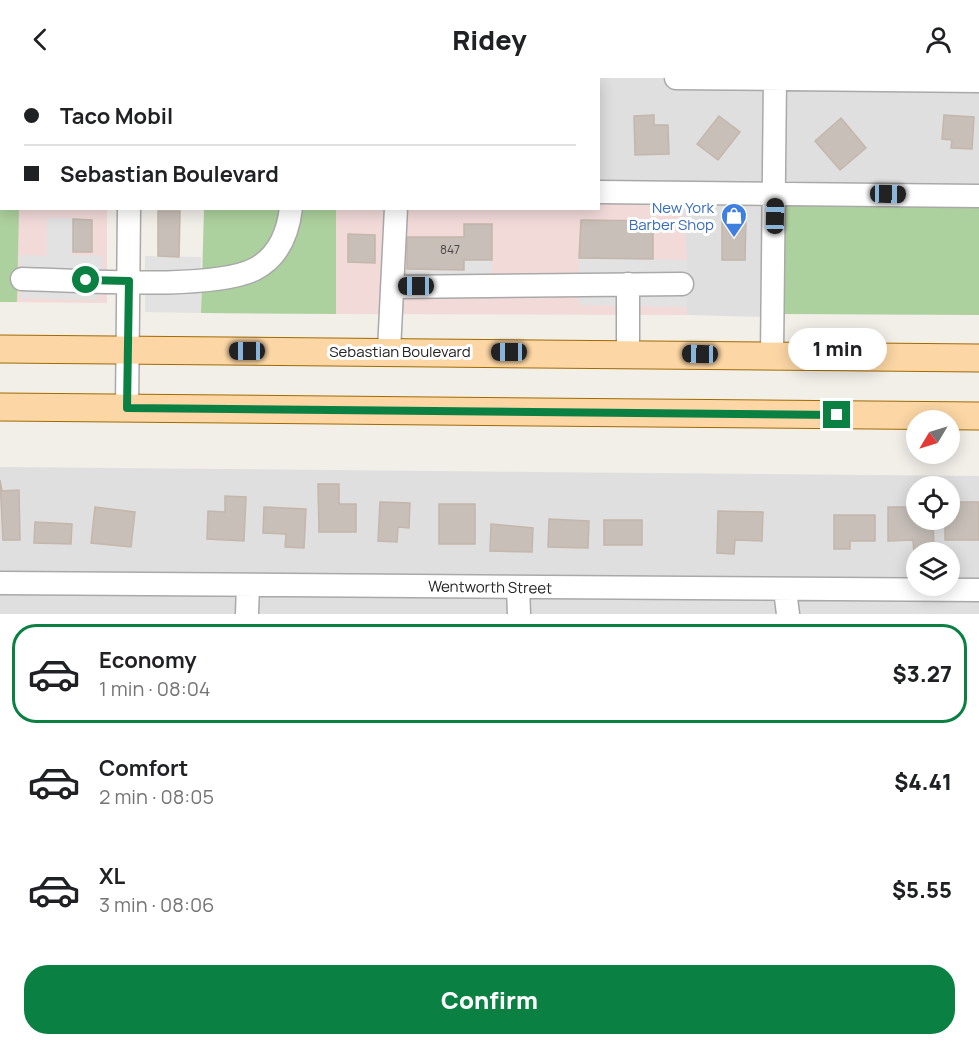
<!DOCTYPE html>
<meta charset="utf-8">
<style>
body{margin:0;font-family:Manrope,sans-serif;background:#f6f6f6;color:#202124;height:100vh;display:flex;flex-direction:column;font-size:22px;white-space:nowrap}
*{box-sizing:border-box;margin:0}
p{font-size:20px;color:#757577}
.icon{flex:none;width:33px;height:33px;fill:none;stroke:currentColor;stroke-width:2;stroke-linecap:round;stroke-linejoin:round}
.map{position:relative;height:536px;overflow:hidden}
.sheet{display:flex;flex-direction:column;background:#fff;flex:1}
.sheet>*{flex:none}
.hud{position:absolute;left:0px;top:0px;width:600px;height:132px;box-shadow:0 3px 15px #0003;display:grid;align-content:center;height:132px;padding:0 24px;background:#fff}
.needle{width:39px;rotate:232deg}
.fabs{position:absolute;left:906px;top:332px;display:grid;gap:12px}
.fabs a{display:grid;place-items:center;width:54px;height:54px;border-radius:50%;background:#fff;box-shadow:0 3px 15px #0003;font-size:30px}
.end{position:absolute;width:27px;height:27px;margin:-14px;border:8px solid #0b8043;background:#fff;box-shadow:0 0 0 3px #fff}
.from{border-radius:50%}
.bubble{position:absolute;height:42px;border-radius:21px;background:#fff;box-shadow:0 3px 15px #0003;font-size:20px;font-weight:800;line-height:42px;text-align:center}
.car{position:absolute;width:18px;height:36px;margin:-18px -9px;border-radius:8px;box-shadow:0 0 4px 2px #0007;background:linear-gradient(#222 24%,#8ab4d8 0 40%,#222 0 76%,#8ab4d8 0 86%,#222 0)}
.hud b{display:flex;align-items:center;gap:21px;height:57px;font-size:22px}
.hud b+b{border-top:2px solid #e0e0e0}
.hud i{width:15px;height:15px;background:#202124}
ul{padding:10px 0 0;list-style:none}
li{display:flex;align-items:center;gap:18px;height:99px;margin:0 12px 9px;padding:0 12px;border:3px solid transparent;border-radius:24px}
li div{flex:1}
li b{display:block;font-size:22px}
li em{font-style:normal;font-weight:800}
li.selected{border-color:#0b8043}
li>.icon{width:54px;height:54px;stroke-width:1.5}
.button{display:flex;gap:12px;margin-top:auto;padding:12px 24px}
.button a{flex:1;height:69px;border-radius:24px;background:#0b8043;color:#fff;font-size:24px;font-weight:800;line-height:69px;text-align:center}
header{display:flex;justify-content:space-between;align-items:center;height:78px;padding:0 24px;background:#fff;font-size:27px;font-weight:800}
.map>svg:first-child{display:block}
</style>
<header><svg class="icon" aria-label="back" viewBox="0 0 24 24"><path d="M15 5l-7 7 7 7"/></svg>Ridey<svg class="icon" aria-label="person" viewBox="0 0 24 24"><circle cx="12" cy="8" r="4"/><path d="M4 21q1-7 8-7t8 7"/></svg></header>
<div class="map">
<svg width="979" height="536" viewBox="0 0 979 536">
<rect width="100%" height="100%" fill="#f2efe9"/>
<path fill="#e0dfdf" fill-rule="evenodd" d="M0 0H979V108L599 104 598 2H2L0 98Z
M766 113 764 239 687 237V229L612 119Z
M0 389 979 398V536H0ZM916 408H950V441H916ZM916 474H950V507H916Z"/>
<path fill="#f2dad9" d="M0 117 2 130 107 131V225L0 224Z
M599 119 684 131 687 182V237L336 236V131L598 130Z"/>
<path fill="#add19e" d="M0 126 2 130 19 131 17 224H0Z
M781 126 979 128V237L780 236Z
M204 131H336V236L201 235Z"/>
<path fill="#e2e2e2" d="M47 140H73L72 177 103 178 97 222 20 220V177L47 178Z
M145 178 201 179V235L145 234Z
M579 180 687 182V229L579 227Z
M464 182H492V205L407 204V191H464Z"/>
<path fill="#c7bfb8" stroke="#c4b6ab" stroke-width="1.5" d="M654 37V47H668L669 76 635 77 634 38Z
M944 37 974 39 972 71 951 70 952 62 942 61Z
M719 38 740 54 718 82 697 66Z
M841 40 866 70 840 92 815 63Z
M158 133H180L179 179 158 178Z
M722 140H746L745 182H722Z
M73 141 92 142V174H73Z
M581 142 653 143V181L579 180Z
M464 146H492V182H464V192L407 191V159H464Z
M348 156 375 157V185L348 184Z
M0 402 2 413 19 412 20 462H3Z
M318 406H339V426H356V454H319Z
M225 418 246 419 244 463 207 461 208 433 225 434Z
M380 424 410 425 409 450 398 449 397 464 378 463Z
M950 424H979V462H945V441H950Z
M439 426H475V466H439Z
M95 429 135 434 131 469 91 465Z
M264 429 306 431 304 470 285 469 286 456 263 455Z
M888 429H916V441H933L934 474 914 475 913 462 888 463Z
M718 433 763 434 762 463 735 462 734 476 717 475Z
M834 437H875V463H850V471H834Z
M549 441 589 443 588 470 548 469Z
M604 442H642V467H604Z
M35 444 72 446 71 466 34 465Z
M491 446 533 450 532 474 490 473Z"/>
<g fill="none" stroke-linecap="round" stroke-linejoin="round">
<defs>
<path id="minor" d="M676 0 979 3
M131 2V0
M0 110H2
M598 114 979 118
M22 201C74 202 213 213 255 191 278 179 288 155 291 130
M628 206V275
M392 209 682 206
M389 273 396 130
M772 277 775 0
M127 330 129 130
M0 505 979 512
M518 510 519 536
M785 512 788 536
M247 536 248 507"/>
<path id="major" d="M0 271 979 280
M0 329 979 338"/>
</defs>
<use href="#minor" stroke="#a9a9a9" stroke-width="25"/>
<use href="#major" stroke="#a06b00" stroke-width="29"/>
<use href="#minor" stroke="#fff" stroke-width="22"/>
<use href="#major" stroke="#fcd6a4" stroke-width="27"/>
</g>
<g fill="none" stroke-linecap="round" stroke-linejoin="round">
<path stroke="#0b8043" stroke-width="8" d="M86 202 129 203 127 330 837 337"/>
</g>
<defs>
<symbol id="shop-pin" viewBox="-11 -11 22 30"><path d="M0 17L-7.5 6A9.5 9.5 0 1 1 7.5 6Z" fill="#3f7fe0" stroke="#fff"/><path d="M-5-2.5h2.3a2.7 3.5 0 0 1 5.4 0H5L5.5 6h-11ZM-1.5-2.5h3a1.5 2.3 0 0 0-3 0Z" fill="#fff"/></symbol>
</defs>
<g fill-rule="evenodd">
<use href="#shop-pin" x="719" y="123" width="30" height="40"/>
</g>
<g text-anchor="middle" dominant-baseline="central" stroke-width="6" stroke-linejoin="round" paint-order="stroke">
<g font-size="12" fill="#4b4948">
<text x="450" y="171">847</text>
</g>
<g font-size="15" fill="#366cbe" stroke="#fff" text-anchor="end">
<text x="714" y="129">New York<tspan x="714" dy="17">Barber Shop</tspan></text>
</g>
<g font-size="15" fill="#222" stroke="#fff">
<text x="400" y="273">Sebastian Boulevard</text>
<text transform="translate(490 509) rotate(1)">Wentworth Street</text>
</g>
</g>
</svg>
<div class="fabs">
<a><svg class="needle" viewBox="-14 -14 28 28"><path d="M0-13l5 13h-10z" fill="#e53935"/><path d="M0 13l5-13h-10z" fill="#757577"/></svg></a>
<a><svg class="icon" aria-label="locate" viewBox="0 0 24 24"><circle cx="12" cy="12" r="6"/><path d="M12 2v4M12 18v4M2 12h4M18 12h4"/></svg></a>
<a><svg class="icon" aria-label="layers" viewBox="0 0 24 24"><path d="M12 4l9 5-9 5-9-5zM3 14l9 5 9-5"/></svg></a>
</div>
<i class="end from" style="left:86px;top:202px"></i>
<i class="end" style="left:837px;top:337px"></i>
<div class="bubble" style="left:788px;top:250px;width:99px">1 min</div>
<i class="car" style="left:888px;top:116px;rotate:91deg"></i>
<i class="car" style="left:775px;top:138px;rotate:1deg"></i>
<i class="car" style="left:416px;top:208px;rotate:270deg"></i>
<i class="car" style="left:247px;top:273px;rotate:270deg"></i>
<i class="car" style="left:509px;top:274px;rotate:270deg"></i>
<i class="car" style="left:700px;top:276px;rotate:271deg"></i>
<div class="hud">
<b><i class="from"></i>Taco Mobil</b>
<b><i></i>Sebastian Boulevard</b>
</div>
</div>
<section class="sheet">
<ul>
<li class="selected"><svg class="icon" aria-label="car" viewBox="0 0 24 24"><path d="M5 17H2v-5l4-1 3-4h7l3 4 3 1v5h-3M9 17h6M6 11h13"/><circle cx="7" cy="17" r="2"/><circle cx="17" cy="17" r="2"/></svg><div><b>Economy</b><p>1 min · 08:04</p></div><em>$3.27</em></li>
<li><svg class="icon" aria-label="car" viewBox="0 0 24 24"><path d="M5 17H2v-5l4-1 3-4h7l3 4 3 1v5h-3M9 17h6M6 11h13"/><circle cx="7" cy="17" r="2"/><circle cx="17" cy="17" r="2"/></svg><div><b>Comfort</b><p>2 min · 08:05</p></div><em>$4.41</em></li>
<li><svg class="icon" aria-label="car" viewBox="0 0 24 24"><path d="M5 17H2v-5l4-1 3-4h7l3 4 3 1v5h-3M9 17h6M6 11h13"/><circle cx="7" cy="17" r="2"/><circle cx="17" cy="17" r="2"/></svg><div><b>XL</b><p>3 min · 08:06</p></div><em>$5.55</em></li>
</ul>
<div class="button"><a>Confirm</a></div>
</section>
